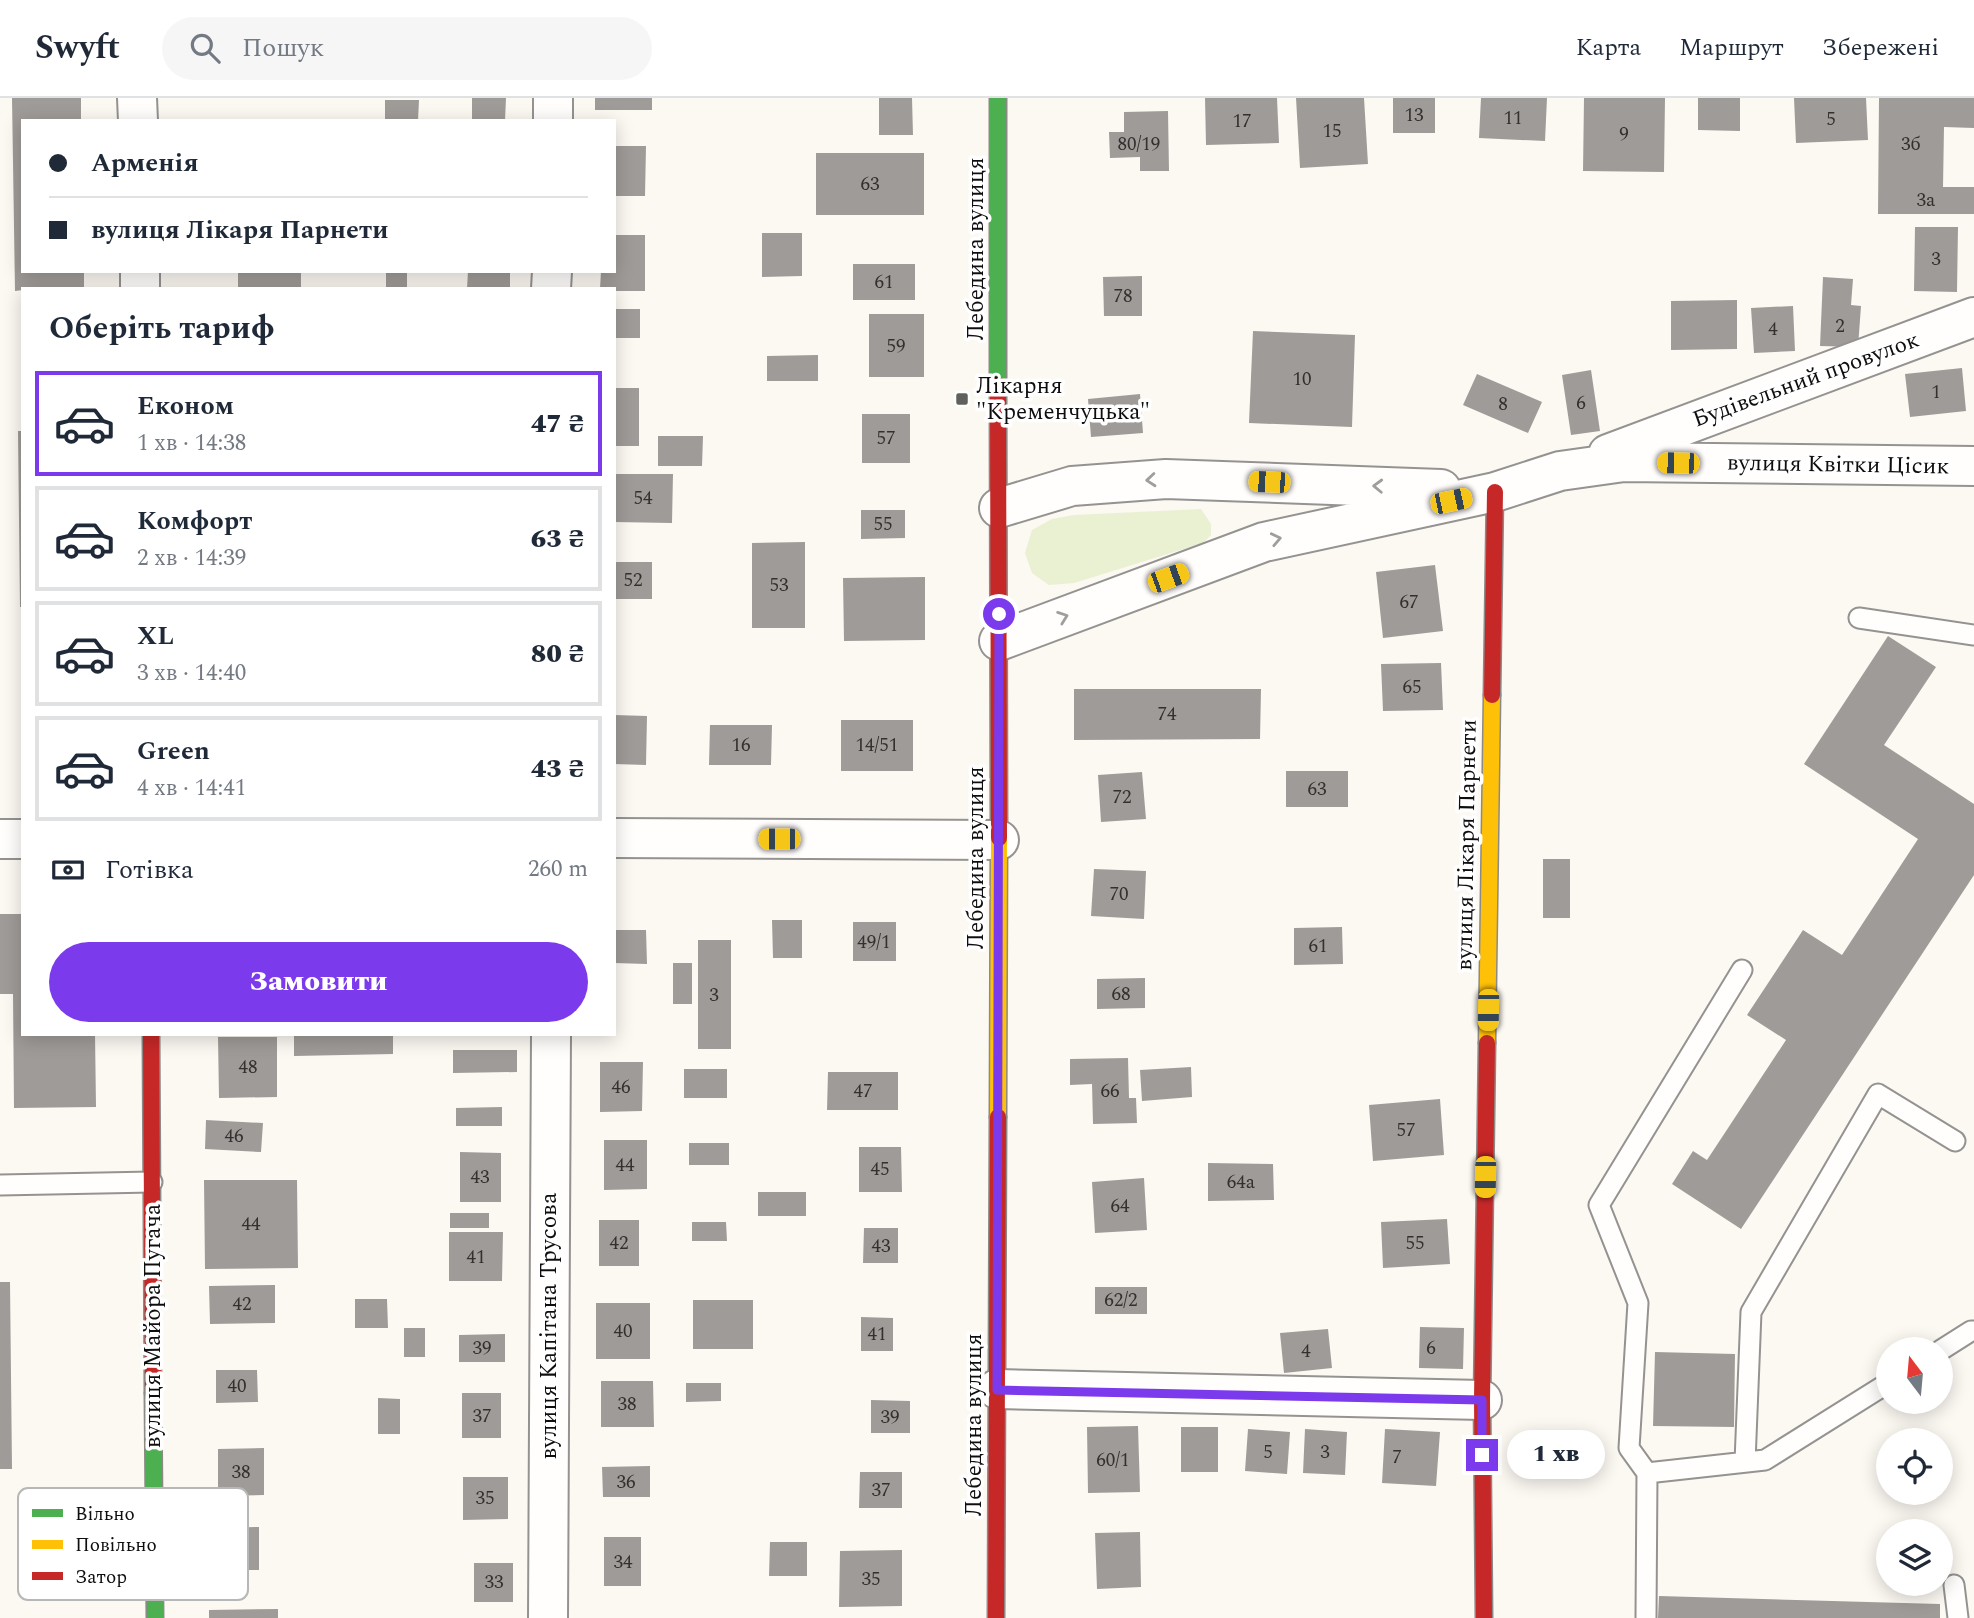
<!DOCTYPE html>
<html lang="uk">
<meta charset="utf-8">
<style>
body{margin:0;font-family:Spectral,serif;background:#f6f6f7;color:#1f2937;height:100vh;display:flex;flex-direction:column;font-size:26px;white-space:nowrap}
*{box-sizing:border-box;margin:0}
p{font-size:23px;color:#747a83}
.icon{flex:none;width:38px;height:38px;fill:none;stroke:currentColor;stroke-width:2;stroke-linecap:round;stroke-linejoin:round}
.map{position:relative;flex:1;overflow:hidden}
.sheet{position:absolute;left:21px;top:189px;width:595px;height:749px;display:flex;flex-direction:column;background:#fff;border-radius:0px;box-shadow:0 4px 18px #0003}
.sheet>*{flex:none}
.top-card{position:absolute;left:21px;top:21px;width:595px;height:154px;border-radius:0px;box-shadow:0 4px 18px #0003;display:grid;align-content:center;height:154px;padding:0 28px;background:#fff}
.needle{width:46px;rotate:344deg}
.fabs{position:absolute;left:1876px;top:1239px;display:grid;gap:14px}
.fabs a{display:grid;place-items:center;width:77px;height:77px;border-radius:50%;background:#fff;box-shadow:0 4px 18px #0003;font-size:35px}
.end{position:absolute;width:32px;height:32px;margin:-16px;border:9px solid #7c3aed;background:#fff;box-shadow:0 0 0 4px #fff}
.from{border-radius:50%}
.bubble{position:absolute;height:49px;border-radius:24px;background:#fff;box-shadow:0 4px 18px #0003;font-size:23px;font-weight:800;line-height:49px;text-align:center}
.car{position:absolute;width:21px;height:42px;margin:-21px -10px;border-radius:9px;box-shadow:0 0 5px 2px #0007;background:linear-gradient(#f5c518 24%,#345 0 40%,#f5c518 0 76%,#345 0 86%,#f5c518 0)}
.top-card b{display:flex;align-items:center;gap:24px;height:66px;font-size:26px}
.top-card b+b{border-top:2px solid #e0e1e3}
.top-card i{width:18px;height:18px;background:#1f2937}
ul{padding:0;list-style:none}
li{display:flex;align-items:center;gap:21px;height:105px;margin:0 14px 10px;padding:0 14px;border:4px solid #e0e1e3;border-radius:0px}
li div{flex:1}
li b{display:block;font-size:26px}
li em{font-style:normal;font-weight:800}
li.current{border-color:#7c3aed}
li>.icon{width:63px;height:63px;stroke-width:1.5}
h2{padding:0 28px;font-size:32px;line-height:84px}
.pay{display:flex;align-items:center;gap:18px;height:77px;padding:0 28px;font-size:26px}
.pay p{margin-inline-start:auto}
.button{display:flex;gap:14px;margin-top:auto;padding:14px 28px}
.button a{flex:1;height:80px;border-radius:42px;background:#7c3aed;color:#fff;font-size:28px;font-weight:800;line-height:80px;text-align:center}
header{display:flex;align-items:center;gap:42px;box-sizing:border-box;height:98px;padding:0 35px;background:#fff;border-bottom:2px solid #e0e1e3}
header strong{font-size:33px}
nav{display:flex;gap:38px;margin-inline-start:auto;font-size:24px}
.search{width:490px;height:63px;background:#f6f6f7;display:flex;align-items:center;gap:18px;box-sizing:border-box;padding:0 24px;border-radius:38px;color:#747a83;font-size:26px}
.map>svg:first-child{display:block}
</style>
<header>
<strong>Swyft</strong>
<div class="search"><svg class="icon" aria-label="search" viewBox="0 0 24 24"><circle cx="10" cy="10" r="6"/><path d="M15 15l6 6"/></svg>Пошук</div>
<nav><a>Карта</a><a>Маршрут</a><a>Збережені</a></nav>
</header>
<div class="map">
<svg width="1974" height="1520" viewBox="0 0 1974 1520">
<rect width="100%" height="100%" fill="#fcf8f2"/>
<path fill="#eaf1d2" d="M1201 411 1211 426V437L1203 445 1074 485 1049 487 1032 475 1025 455 1032 432 1052 421 1074 417Z"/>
<path fill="#9f9b98" d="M12 0H81V23H23V173H84V191H23V192L15 193Z
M472 0H506L505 23H472Z
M595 0H652V12H595Z
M879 0H912L913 37H879Z
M1205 0H1277L1279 45 1206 47Z
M1296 0H1364L1368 66 1300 70Z
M1393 0H1435V35H1393Z
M1481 0H1547L1545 43 1479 40Z
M1584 0H1665L1664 74 1583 73Z
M1698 0H1740V33L1698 32Z
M1794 0H1866L1868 42 1796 45Z
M1879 0H1974V30L1944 29 1943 89H1974V116H1878Z
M385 2H419L418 23H385Z
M1168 13 1169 73H1140V59L1110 60 1109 34H1124V14Z
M614 48H646L645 98H614Z
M816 55H924V117H816Z
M1915 129H1958L1957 194 1914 193Z
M762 135H802V178L762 179Z
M614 137H645V193H614V191H600L601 173H614Z
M853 166H915V202H853Z
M238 173H301V191H238Z
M386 173H407V191H386Z
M468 173H510V191H467Z
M1142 178V218H1104L1103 179Z
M1823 179 1853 181 1851 207 1861 208 1858 249 1820 248Z
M1737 202V251L1671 252V203Z
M1793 208 1795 253 1754 255 1751 210Z
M614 211H640V240H614Z
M869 216H924V279H869Z
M1253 233 1355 237 1352 329 1249 325Z
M818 257V283H767V258Z
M1962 270 1966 313 1910 319 1905 276Z
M1591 272 1600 333 1571 337 1562 277Z
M1477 276 1542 304 1528 335 1463 307Z
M614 290H639V348H614Z
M1140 296 1143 335 1091 339 1088 301Z
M862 316H910V365H862Z
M18 333H23V509H20Z
M658 338H703L702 368H658Z
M614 376H673L672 425 614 424Z
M861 412H905V440L861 441Z
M805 444V530H752V445Z
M614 464H652V501H614Z
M1435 467 1443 533 1383 540 1376 474Z
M925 479V542L844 543 843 480Z
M1888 538 1936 569 1884 647 1974 706V777L1741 1131 1672 1086 1693 1053 1707 1062 1786 942 1747 917 1803 832 1842 857 1918 741 1804 666Z
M1441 565 1443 612 1383 613 1381 566Z
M1074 591H1261L1260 641 1074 642Z
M614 617 647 618 646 667 614 666Z
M841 622H913V673H841Z
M710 627H772L771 667H709Z
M1286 673H1348V709H1286Z
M1142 674 1146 721 1101 724 1098 677Z
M1543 761H1570V820H1543Z
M1094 771 1146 773 1144 821 1091 818Z
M0 816H23V936H95L96 1009 14 1010 13 896H0Z
M772 822H802V860H773Z
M853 824H896V863H853Z
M1342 829 1343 866 1294 867V830Z
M614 832H646L647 866 614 865Z
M698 842H731V951H698Z
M673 865H692V906H673Z
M1145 880V910L1097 911V881Z
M294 936H393V956L294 958Z
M218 939H277V999L219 1000Z
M453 952H517V974L453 975Z
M1128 960 1129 1000H1136L1137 1025 1093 1026 1092 986 1070 987V961Z
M600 964H643L642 1013 600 1014Z
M1191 969 1192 999 1142 1003 1140 972Z
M684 971H727V1000H684Z
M828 974H898V1012H827Z
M1440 1001 1444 1057 1373 1063 1369 1007Z
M502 1009V1028H456V1010Z
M206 1022 263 1025 261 1054 205 1051Z
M604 1042H647V1091L604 1092Z
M689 1045H729V1067H689Z
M859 1049H901L902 1094H859Z
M460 1054 501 1055V1104H460Z
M1208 1065 1273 1066 1274 1102 1208 1103Z
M1144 1080 1147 1132 1095 1135 1092 1084Z
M204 1082H297L298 1170 205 1171Z
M758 1094H806V1118H758Z
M450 1115H489V1130H450Z
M1447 1121 1450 1166 1383 1170 1381 1124Z
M599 1122H639V1168H599Z
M692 1124H726L727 1143H692Z
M864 1130H898V1165H863Z
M449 1134H503L502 1183H449Z
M0 1184H10L12 1371H0Z
M275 1187V1225L210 1226 209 1188Z
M1095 1189H1147V1216H1095Z
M355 1201H387L388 1230H355Z
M693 1202H753V1251H693Z
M596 1205H650V1261H596Z
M861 1219 893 1220V1253H861Z
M1420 1229 1464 1230 1463 1271 1419 1270Z
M404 1230H425V1259H404Z
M1328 1231 1332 1270 1284 1275 1280 1235Z
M505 1236V1264H459V1237Z
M1655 1254 1735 1256 1734 1329 1653 1328Z
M216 1272H257L258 1304 216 1305Z
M601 1283H653L654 1329H601Z
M686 1285H721V1303L686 1304Z
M462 1295H501V1340H462Z
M378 1300 400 1301V1336H378Z
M871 1302 910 1303V1335H871Z
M1138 1328 1140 1394 1088 1395 1087 1329Z
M1181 1329H1218V1374H1181Z
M1248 1331 1290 1334 1287 1376 1245 1373Z
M1305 1331 1347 1334 1345 1377 1303 1375Z
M1385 1331 1440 1334 1436 1388 1382 1385Z
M264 1350V1397L218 1398V1351Z
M650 1368V1399H603L602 1369Z
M860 1374H902V1410H859Z
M463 1379H508V1421L463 1422Z
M259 1429V1472H218L217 1430Z
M1140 1434 1141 1489 1097 1491 1095 1435Z
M604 1439H641V1488H604Z
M770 1444H807V1478H769Z
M902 1452V1508L839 1509 840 1453Z
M474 1465H513V1504H474Z
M1659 1498 1940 1506V1520H1658Z
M278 1511V1520H209V1512Z"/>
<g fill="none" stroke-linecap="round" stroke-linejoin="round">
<defs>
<path id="lane" d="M1859 520 1974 537
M0 1087 152 1084
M1941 1252 1971 1233H1974
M1745 1364 1751 1214 1878 996 1955 1043
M1647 1375 1765 1362 1888 1285
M1954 1487 1958 1520
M1646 1520 1647 1375 1629 1350 1638 1205 1599 1107 1742 872"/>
<path id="street" d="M137 0 138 23
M553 23V0
M140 173V191
M551 191 552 173
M1608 356 1974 219
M999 410 1072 388 1166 381 1441 391
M999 543 1264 444 1495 394 1560 373 1624 364 1974 368
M614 740 999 742
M0 741H23
M997 1291 1482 1302
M548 1520 551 936"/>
<path id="fast" d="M998 0V287
M153 1295 155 1520"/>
<path id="slow" d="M1487 945 1492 597
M998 1019 999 740"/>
<path id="jam" d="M998 287 999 740
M1492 597 1495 394
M151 936 153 1295
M996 1520 998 1019
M1484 1520 1482 1302 1487 945"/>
</defs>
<use href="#lane" stroke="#959391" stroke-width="23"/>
<use href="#street" stroke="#959391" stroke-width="42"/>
<use href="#fast" stroke="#8c8a87" stroke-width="19"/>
<use href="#slow" stroke="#8c8a87" stroke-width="19"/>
<use href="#jam" stroke="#8c8a87" stroke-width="19"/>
<use href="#lane" stroke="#fffefd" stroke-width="19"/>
<use href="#street" stroke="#fffefd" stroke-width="38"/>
<use href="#fast" stroke="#4caf50" stroke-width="16"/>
<use href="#slow" stroke="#ffc107" stroke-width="16"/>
<use href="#jam" stroke="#c62828" stroke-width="16"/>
</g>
<defs><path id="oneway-chevron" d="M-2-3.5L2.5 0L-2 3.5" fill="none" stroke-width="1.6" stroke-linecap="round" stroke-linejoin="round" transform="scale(1.75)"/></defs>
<g stroke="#9f9e9d">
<use href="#oneway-chevron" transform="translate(1151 382) rotate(175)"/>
<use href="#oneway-chevron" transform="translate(1378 388) rotate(-178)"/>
<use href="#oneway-chevron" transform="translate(1276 441) rotate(-12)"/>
<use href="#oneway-chevron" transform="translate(1063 519) rotate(-20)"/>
</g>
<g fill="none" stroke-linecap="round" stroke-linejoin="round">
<path stroke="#7c3aed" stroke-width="9" d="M999 516 997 1292 1482 1302V1357"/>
</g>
<rect fill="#61605e" stroke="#fff" stroke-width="2.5" x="955" y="294" width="14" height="14" rx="3.5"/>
<g text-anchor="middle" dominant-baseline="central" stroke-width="7" stroke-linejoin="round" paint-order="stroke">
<g font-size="19" fill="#323130">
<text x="1414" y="17">13</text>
<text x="1513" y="20">11</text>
<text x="1831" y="21">5</text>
<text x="1242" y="23">17</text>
<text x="1332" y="33">15</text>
<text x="1624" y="36">9</text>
<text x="1139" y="46">80/19</text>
<text x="1911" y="46">3б</text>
<text x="870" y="86">63</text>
<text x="1926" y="102">3а</text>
<text x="1936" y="161">3</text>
<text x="884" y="184">61</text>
<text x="1123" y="198">78</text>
<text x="1840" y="228">2</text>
<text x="1773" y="231">4</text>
<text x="896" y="248">59</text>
<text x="1302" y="281">10</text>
<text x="1936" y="294">1</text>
<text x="1581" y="305">6</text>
<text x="1503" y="306">8</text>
<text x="886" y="340">57</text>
<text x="643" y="400">54</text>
<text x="883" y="426">55</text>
<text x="633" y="482">52</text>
<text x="779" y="487">53</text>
<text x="1409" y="504">67</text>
<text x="1412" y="589">65</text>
<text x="1167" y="616">74</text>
<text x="741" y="647">16</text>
<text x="877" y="647">14/51</text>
<text x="1317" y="691">63</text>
<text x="1122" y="699">72</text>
<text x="1119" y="796">70</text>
<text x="874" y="844">49/1</text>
<text x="1318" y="848">61</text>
<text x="1121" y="896">68</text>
<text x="714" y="897">3</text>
<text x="248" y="969">48</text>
<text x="621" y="989">46</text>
<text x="863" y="993">47</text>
<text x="1110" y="993">66</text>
<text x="1406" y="1032">57</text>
<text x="234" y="1038">46</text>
<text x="625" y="1067">44</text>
<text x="880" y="1071">45</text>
<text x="480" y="1079">43</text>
<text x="1241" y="1084">64а</text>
<text x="1120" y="1108">64</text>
<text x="251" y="1126">44</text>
<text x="619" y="1145">42</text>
<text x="1415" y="1145">55</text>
<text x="881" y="1148">43</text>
<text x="476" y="1159">41</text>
<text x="1121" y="1202">62/2</text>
<text x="242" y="1206">42</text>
<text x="623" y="1233">40</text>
<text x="877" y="1236">41</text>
<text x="482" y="1250">39</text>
<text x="1431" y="1250">6</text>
<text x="1306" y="1253">4</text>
<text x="237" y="1288">40</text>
<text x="627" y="1306">38</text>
<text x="482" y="1318">37</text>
<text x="890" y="1319">39</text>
<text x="1268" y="1354">5</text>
<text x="1325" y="1354">3</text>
<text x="1397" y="1359">7</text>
<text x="1113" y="1362">60/1</text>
<text x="241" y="1374">38</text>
<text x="626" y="1384">36</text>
<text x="881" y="1392">37</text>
<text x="485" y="1400">35</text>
<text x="623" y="1464">34</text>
<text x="871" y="1481">35</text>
<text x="494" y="1484">33</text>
</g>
<g font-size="23" fill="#0e0e0e" stroke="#fff">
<text transform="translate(976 151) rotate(-90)">Лебедина вулиця</text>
<text transform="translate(1806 282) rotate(-20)">Будівельний провулок</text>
<text transform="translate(1838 367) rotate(1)">вулиця Квітки Цісик</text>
<text transform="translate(1467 747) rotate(-89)">вулиця Лікаря Парнети</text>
<text transform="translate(976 760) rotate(-90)">Лебедина вулиця</text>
<text transform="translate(153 1228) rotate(-90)">вулиця Майора Пугача</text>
<text transform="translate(549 1228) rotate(-90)">вулиця Капітана Трусова</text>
<text transform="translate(974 1327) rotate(-90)">Лебедина вулиця</text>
</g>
<g font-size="23" fill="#0e0e0e" stroke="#fff" text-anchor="start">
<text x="976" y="288">Лікарня<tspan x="976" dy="26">"Кременчуцька"</tspan></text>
</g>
</g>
<rect x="18" y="1390" width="230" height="112" rx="10" fill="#fff" stroke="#b7b7b7" stroke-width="2"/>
<rect x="32" y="1411" width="31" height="8" fill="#4caf50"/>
<rect x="32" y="1442" width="31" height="9" fill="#ffc107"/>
<rect x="32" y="1474" width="31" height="8" fill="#c62828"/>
<g font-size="19" fill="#0e0e0e">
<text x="75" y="1422">Вільно</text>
<text x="75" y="1453">Повільно</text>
<text x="75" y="1485">Затор</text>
</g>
</svg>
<div class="fabs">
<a><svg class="needle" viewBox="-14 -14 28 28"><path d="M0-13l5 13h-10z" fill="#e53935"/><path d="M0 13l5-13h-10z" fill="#747a83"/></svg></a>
<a><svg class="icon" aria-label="locate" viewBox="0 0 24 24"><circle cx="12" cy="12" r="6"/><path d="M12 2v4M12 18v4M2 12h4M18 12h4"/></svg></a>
<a><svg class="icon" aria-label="layers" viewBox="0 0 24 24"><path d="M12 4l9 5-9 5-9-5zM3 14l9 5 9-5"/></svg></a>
</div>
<i class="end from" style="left:999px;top:516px"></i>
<i class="end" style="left:1482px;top:1357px"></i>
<div class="bubble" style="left:1507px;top:1332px;width:98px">1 хв</div>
<i class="car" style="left:1678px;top:365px;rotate:271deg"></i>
<i class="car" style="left:1269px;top:384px;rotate:272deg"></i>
<i class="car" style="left:1451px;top:403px;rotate:78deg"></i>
<i class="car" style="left:1168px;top:480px;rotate:70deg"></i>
<i class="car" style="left:779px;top:741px;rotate:270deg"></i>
<i class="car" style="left:1488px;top:912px;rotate:181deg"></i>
<i class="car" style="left:1485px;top:1079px;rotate:181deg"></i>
<div class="top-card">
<b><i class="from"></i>Арменія</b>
<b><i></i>вулиця Лікаря Парнети</b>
</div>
<section class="sheet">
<h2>Оберіть тариф</h2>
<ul>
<li class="current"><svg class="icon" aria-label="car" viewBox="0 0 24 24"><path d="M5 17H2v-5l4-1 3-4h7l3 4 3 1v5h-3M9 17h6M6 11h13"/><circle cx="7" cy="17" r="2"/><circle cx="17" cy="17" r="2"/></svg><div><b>Економ</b><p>1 хв · 14:38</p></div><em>47 ₴</em></li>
<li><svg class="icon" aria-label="car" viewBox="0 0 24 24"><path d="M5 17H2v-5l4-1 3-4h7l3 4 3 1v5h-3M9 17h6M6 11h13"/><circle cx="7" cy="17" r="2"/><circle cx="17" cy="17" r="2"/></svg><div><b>Комфорт</b><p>2 хв · 14:39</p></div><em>63 ₴</em></li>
<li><svg class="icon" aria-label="car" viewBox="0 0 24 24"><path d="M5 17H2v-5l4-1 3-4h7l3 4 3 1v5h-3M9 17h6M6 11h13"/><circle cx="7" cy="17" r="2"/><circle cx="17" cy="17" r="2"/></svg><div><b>XL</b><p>3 хв · 14:40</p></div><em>80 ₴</em></li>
<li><svg class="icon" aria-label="car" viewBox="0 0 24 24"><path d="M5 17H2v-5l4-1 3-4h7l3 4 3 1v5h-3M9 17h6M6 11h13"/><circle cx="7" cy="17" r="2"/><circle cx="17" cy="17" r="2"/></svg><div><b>Green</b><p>4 хв · 14:41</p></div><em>43 ₴</em></li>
</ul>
<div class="pay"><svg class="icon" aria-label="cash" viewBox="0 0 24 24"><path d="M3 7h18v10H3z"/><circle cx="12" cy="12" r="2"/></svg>Готівка<p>260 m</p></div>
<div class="button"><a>Замовити</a></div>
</section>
</div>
